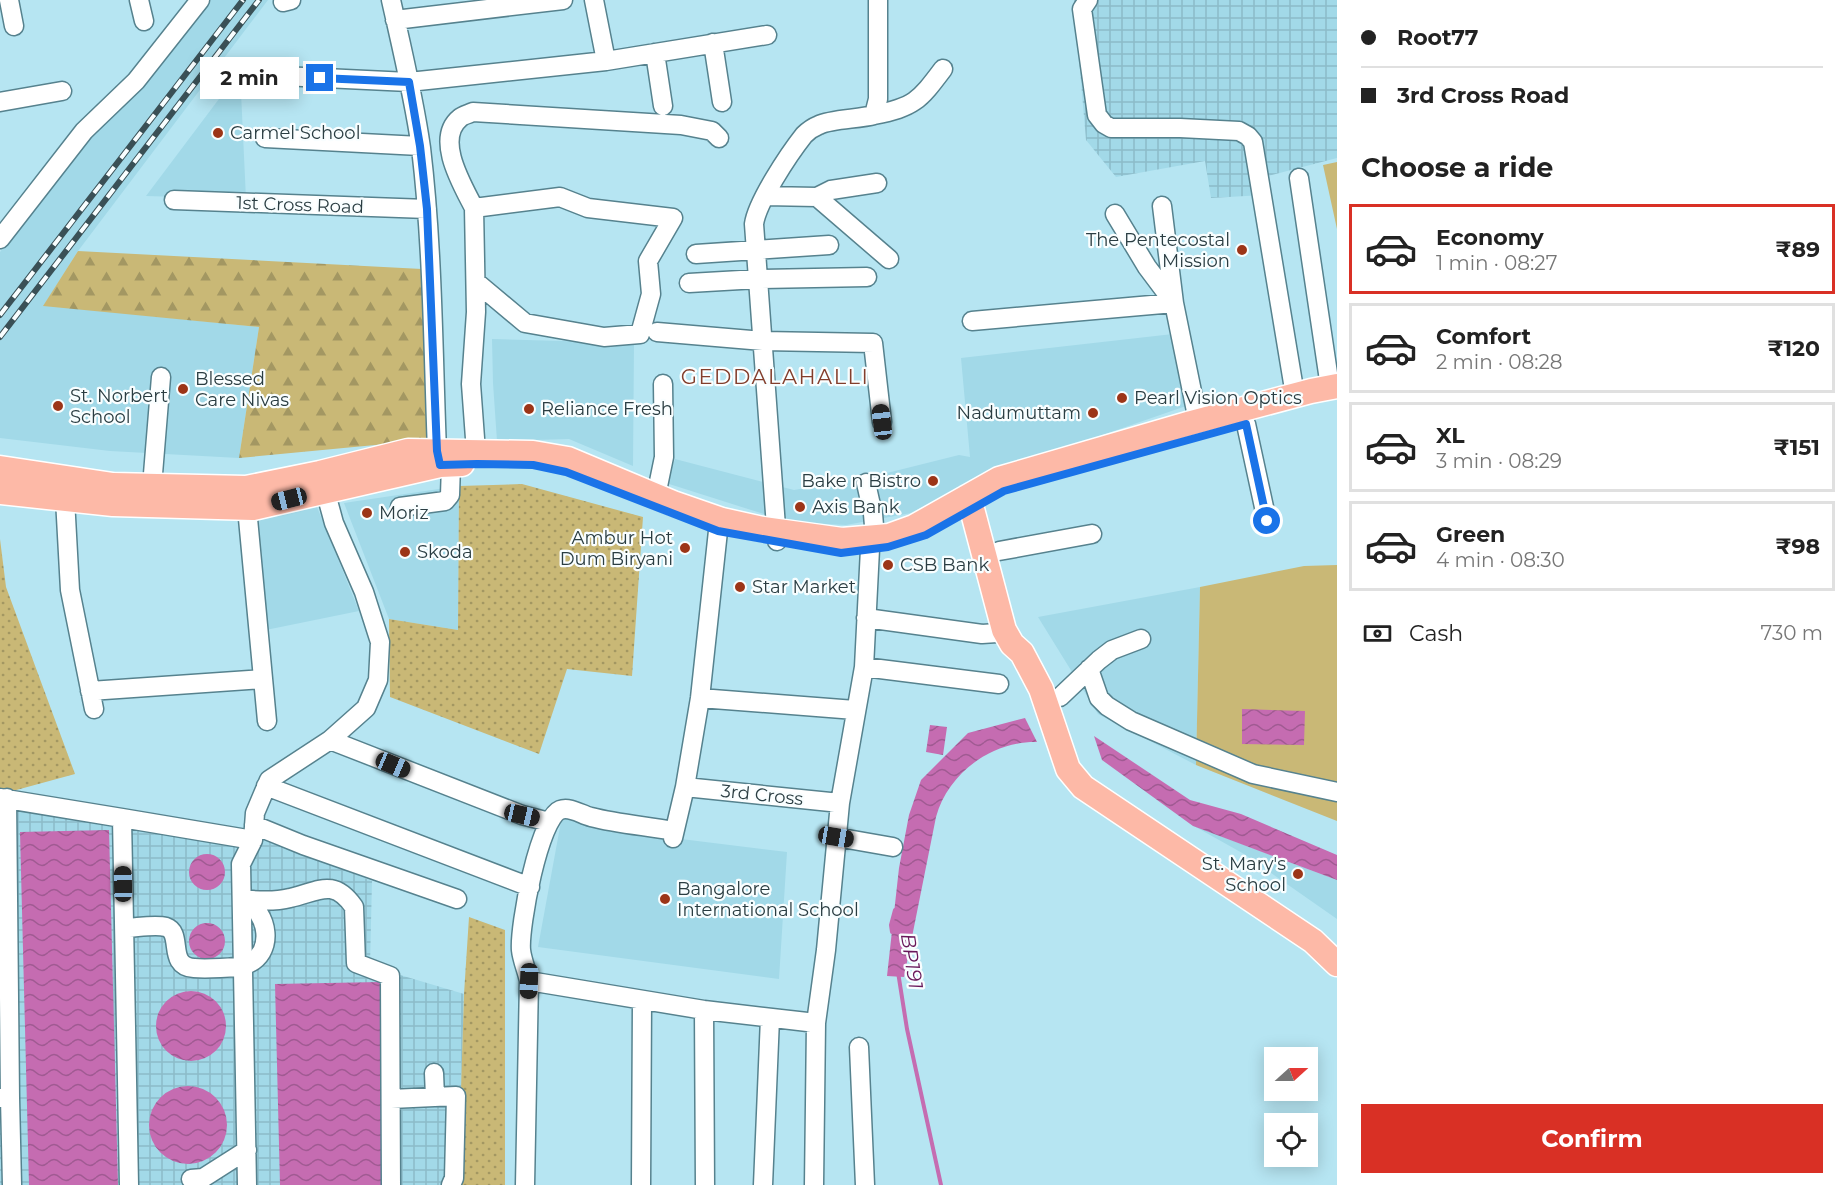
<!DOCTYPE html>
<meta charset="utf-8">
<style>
body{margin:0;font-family:Montserrat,sans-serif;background:#f6f6f6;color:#222;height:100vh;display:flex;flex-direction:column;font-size:22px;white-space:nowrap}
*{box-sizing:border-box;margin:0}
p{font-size:20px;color:#767676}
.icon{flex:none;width:33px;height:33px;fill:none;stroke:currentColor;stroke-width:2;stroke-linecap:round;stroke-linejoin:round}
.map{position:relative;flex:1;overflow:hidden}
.details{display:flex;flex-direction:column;background:#fff;width:510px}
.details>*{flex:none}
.hud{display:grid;align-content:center;height:132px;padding:0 24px;background:#fff}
.needle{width:39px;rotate:69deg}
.controls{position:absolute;left:1264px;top:1047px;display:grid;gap:12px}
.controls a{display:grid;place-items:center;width:54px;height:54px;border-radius:0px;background:#fff;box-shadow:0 3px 15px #0003;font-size:30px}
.end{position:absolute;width:27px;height:27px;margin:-14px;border:8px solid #1a73e8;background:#fff;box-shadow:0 0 0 3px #fff}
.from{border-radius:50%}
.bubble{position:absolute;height:42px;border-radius:0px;background:#fff;box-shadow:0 3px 15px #0003;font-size:20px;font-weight:700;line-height:42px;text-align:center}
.car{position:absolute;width:18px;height:36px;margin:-18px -9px;border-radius:8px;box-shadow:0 0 4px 2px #0007;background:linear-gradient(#222 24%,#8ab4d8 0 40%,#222 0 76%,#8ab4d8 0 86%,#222 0)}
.hud b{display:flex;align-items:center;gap:21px;height:57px;font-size:22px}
.hud b+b{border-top:2px solid #e0e0e0}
.hud i{width:15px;height:15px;background:#222}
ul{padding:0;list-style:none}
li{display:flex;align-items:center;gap:18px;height:90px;margin:0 12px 9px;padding:0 12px;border:3px solid #e0e0e0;border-radius:0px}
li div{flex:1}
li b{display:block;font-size:22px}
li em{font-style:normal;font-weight:700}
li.active{border-color:#d93025}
li>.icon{width:54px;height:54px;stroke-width:1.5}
h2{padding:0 24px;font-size:27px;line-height:72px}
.pay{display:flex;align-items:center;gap:15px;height:66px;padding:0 24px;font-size:22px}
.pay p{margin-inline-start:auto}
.action{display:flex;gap:12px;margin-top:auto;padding:12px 24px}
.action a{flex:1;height:69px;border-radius:0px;background:#d93025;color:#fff;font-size:24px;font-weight:700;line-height:69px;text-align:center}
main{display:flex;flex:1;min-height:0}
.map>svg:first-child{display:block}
</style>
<main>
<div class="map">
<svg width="1337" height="1185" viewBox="0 0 1337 1185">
<defs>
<pattern id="industrial-grid" width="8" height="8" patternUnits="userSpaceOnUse" patternTransform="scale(1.5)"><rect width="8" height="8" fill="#a2d9e8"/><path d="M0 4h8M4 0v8" fill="none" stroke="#8cbbc8"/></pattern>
<pattern id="grass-dots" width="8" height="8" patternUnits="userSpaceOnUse" patternTransform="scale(1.5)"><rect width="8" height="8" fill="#c9b876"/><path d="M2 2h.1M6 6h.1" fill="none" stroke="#a39762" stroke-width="1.8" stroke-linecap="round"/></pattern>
<pattern id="forest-firs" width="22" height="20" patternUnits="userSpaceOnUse" patternTransform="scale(1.5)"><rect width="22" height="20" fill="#c9b876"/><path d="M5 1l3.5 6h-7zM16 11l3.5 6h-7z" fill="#a39762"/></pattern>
<pattern id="water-waves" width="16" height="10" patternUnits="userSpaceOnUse" patternTransform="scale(1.5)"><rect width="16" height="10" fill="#c56cb1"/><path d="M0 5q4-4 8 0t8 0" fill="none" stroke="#a05a92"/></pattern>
</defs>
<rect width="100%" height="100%" fill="#b6e5f2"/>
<path fill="#a2d9e8" d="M206 0H268L78 251 44 305 259 327 239 458 110 451 0 438V252L95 130Z
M240 71 246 199 146 196Z
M1173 334 1186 406 976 479 911 513 846 525 789 522 666 483 675 459 794 490 875 476 959 455 970 457 961 358Z
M492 339 634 343 633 466 569 439 497 441 493 383Z
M459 486 458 630 389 619 344 503Z
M317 507 359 611 256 632 245 518Z
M1200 587 1196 765 1098 714 1038 617Z
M562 816 673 838 787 852 779 979 538 947Z
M1194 826 1337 880V919L1244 854Z"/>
<path fill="url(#industrial-grid)" d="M1074 0H1337V158L1260 178 1263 195 1211 198 1205 161 1116 177 1086 140Z
M0 792 262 837 372 881 370 966 464 994 458 1185H0Z"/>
<path fill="url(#grass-dots)" d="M522 484 643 517 632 676 567 669 539 754 390 697 389 619 458 630 459 486Z
M0 539 6 587 75 774 9 792H0Z
M469 917 505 930V1185H458L464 994Z"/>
<path fill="url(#forest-firs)" d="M78 251 422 269 428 440 239 458 259 327 43 306Z"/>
<path fill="#c9b876" d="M1337 162V229L1323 165Z
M1337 565V821L1196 765 1200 587 1304 566Z"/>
<path fill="url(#water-waves)" d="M1242 709 1305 711 1304 745 1242 744Z
M1025 718 1037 742C992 741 948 773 936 817L904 977 887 976 899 868 909 815 921 780 968 733Z
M930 725 947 727 943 755 926 752Z
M1094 736 1190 800 1241 814 1337 855V880L1193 826 1102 760Z
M109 830 118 1185H29L20 832Z
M189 872a18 18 0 1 1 36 0a18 18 0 1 1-36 0Z
M189 941a18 18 0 1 1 36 0a18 18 0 1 1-36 0Z
M380 982 385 1185H280L275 984Z
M156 1026a35 35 0 1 1 70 0a35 35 0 1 1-70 0Z
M149 1125a39 39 0 1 1 78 0a39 39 0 1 1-78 0Z"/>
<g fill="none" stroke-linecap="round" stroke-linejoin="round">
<path stroke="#c56cb1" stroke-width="4" d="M892 932 891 925 895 910
M898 972 907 1029 941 1185"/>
<defs>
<path id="minor" d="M9 0 14 26
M139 0 144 21
M391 0C402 49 414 98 421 148 433 248 433 351 437 451L439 462
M1088 0 1082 9 1097 115 1104 124 1111 128H1180L1239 131 1248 136 1253 142 1295 395
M283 2 291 0
M395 20 563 0
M713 43 722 102
M655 53 663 106
M606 61 767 35
M261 75 409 82 606 61 594 0
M0 102 62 91
M874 115C914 107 919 101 943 69
M265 138 420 146
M1299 178 1330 387
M765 196 817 197 889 259
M817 197 831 190 877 183
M174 200 427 209
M474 208C463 186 434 139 460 118 463 115 469 114 473 112L681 125 712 131 719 138
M1115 214 1147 267 1174 303 1198 421
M0 239 84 131 136 81 200 0
M696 254 829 245
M476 282 525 323 604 337 640 334 651 294 648 261 673 218 588 208 560 197 474 208 476 312 471 384 476 452
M689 283 758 279 867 277
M972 321 1174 303 1162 206
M657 332 763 341 873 343 882 422
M1246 424 1267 521
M866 483 873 514 875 537
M152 486 161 377
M656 496 664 457 663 384
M65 499 70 590 94 709
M400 507 445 501 450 495 451 465
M247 508 267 721
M777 541 754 224C757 202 789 154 804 135 808 131 814 127 819 125 831 119 859 119 874 115L878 99V0
M999 551 1092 534
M866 618 982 634 997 633
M864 667 999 684
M1089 669 1099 698 1107 706 1131 721 1253 774 1337 792
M90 691 263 679
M1060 697 1099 660 1112 650 1141 639
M700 698 855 710
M330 740 522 815 549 822
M266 786 530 887
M685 787 840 803
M0 798 122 818 129 1185
M122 818 253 840
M254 825 303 845 457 899
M836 837 893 847
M673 838 685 787 700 698 718 531 722 520
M242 899C258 901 274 902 290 898 318 892 333 877 354 907L356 963 390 976 391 1185
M124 928C135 928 155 924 166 927 184 933 166 966 194 968 204 969 237 968 245 965 276 954 269 912 243 899
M529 981 704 1010 816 1023
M704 1010 705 1185
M859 1047 865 1185
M434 1073 435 1097
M0 1098H10L7 798
M10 1098 12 1185
M391 1099 456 1096 454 1178 451 1185
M191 1179 203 1178 247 1150
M247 1185 241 864 253 840 255 813 269 780 330 740 366 708 378 680 380 642 364 592 334 523 325 490
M525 1185 529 981C527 971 522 960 521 950 519 927 539 818 560 810 570 806 582 815 591 817 618 824 647 826 674 831
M641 1185 642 1001
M763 1185 770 1018
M814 1185 816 1023 826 950 840 803 864 667 870 549"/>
<path id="major" d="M0 468 113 485 246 488 320 473 408 451 533 453 568 459 673 503 722 520 763 529 842 540 889 536 914 527 999 479 1191 423 1311 391 1337 386
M0 492 113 504 253 508 440 465 462 464
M967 497 972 509 1004 630 1012 644 1022 653 1041 689 1068 769 1083 787 1313 941 1337 964"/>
</defs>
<use href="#minor" stroke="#56828e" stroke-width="21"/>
<use href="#major" stroke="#fff" stroke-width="27"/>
<use href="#minor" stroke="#fff" stroke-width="18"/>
<use href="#major" stroke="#fdb9a7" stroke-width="24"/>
<defs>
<path id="rail" d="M0 315 243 0
M0 337 259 0"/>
</defs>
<use href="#rail" stroke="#3a5056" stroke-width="6"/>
<use href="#rail" stroke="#f9feff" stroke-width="4" stroke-dasharray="11" stroke-linecap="butt"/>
</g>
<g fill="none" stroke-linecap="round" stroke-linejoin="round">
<path stroke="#1a73e8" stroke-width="8" d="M320 78 409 82 420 146 427 209 437 451 440 465 477 464 533 465 566 472 718 531 841 553 888 547 926 535 1004 491 1246 424 1267 521"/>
</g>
<g fill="#9c3518" stroke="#f9feff" stroke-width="2">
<circle cx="218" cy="133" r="6"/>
<circle cx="1242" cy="250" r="6"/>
<circle cx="183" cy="389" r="6"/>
<circle cx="1122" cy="398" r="6"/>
<circle cx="58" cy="406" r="6"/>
<circle cx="529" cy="409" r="6"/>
<circle cx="1093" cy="413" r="6"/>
<circle cx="933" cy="481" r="6"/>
<circle cx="800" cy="507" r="6"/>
<circle cx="367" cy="513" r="6"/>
<circle cx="685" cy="548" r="6"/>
<circle cx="405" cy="552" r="6"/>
<circle cx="888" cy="565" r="6"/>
<circle cx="740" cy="587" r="6"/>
<circle cx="1298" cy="874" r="6"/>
<circle cx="665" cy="899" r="6"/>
</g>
<g text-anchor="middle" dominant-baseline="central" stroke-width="4.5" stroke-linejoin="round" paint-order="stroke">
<g font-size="18" fill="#2a3d42" stroke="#f9feff" text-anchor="start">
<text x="230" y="133">Carmel School</text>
<text x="1230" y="240" text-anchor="end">The Pentecostal<tspan x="1230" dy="21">Mission</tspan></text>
<text x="195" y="379">Blessed<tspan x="195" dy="21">Care Nivas</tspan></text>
<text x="70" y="396">St. Norbert<tspan x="70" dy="21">School</tspan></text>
<text x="1134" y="398">Pearl Vision Optics</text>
<text x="541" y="409">Reliance Fresh</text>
<text x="1081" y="413" text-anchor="end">Nadumuttam</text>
<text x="921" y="481" text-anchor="end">Bake n Bistro</text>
<text x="812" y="507">Axis Bank</text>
<text x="379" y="513">Moriz</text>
<text x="673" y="538" text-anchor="end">Ambur Hot<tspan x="673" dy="21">Dum Biryani</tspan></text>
<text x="417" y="552">Skoda</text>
<text x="900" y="565">CSB Bank</text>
<text x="752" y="587">Star Market</text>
<text x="1286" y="864" text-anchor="end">St. Mary's<tspan x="1286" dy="21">School</tspan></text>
<text x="677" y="889">Bangalore<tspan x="677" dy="21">International School</tspan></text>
</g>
<g font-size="18" fill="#2a3d42" stroke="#f9feff">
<text transform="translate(300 205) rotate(2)">1st Cross Road</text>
<text transform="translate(762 795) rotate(6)">3rd Cross</text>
</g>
<g font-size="20" font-style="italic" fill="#68175a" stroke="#f9feff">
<text transform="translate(912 961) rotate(81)">BP191</text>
</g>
<g font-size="21" letter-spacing="1.5" fill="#833e2c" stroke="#f9feff">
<text x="775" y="376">GEDDALAHALLI</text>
</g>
</g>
</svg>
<div class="controls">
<a><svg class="needle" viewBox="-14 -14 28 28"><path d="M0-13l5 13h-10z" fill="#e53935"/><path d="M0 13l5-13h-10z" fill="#767676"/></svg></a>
<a><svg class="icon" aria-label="locate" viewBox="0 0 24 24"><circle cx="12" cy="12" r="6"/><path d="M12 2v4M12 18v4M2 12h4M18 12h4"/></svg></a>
</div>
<i class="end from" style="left:1267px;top:521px"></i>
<i class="end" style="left:320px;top:78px"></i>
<div class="bubble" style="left:200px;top:57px;width:99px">2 min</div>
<i class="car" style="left:882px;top:422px;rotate:353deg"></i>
<i class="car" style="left:289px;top:499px;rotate:256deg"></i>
<i class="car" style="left:393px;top:765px;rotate:113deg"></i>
<i class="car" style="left:522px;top:815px;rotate:103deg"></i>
<i class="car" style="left:836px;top:837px;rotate:100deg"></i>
<i class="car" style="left:123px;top:884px;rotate:359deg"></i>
<i class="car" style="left:529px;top:981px;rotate:182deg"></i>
</div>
<section class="details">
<div class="hud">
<b><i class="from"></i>Root77</b>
<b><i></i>3rd Cross Road</b>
</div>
<h2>Choose a ride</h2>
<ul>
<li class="active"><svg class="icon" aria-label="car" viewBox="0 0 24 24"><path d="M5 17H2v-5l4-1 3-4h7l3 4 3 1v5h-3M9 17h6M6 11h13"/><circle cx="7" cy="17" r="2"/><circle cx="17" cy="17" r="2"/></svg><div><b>Economy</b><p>1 min · 08:27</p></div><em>₹89</em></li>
<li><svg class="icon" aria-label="car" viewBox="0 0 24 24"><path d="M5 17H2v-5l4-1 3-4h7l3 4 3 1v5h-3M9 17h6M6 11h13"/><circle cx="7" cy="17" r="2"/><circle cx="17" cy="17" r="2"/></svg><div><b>Comfort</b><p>2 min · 08:28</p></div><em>₹120</em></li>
<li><svg class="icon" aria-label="car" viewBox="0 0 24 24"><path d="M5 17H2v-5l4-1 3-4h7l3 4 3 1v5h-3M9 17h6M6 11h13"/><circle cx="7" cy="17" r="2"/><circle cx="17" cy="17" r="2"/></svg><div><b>XL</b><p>3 min · 08:29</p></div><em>₹151</em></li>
<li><svg class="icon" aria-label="car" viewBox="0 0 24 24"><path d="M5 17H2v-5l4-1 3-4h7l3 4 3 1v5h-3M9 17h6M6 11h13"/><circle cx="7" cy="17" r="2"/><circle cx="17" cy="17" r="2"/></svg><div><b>Green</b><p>4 min · 08:30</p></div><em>₹98</em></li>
</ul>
<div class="pay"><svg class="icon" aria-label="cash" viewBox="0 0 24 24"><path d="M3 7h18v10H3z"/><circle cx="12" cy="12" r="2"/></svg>Cash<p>730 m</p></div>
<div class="action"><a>Confirm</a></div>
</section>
</main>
